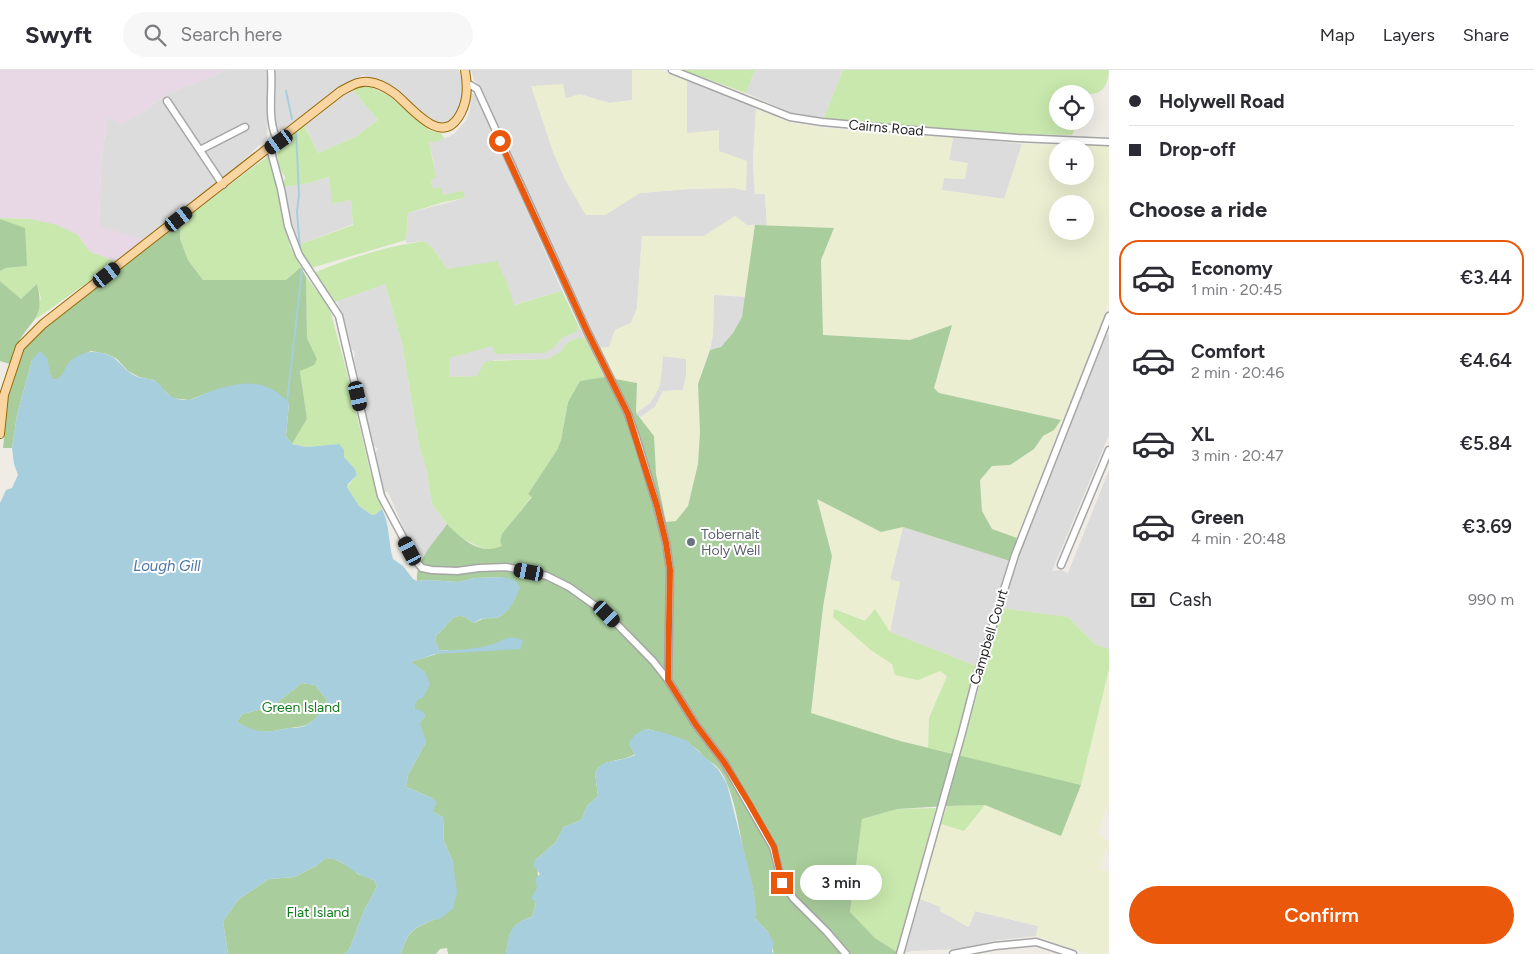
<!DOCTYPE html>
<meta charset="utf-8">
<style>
body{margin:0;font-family:Figtree,sans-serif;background:#f7f7f7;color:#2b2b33;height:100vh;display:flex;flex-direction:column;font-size:19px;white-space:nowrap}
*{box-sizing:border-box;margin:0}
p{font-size:16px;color:#7c7c81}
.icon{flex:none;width:28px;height:28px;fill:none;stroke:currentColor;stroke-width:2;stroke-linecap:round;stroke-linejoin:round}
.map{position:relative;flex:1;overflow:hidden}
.drawer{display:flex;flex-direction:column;background:#fff;width:425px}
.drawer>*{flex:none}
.guide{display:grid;align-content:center;height:110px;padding:0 20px;background:#fff}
.tools{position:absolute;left:1049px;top:15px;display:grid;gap:10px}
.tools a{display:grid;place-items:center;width:45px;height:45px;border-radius:50%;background:#fff;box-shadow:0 5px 20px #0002;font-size:25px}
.end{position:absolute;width:22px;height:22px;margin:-11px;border:6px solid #ea580c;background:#fff;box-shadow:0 0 0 2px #fff}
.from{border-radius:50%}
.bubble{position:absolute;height:35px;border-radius:18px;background:#fff;box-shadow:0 5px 20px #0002;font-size:16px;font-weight:600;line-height:35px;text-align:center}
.car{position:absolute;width:15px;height:30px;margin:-15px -8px;border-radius:6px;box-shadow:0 0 4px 1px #0007;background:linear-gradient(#222 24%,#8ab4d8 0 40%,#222 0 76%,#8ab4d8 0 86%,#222 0)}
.guide b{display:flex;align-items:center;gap:18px;height:48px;font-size:19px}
.guide b+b{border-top:1px solid #e1e1e2}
.guide i{width:12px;height:12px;background:#2b2b33}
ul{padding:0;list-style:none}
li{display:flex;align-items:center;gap:15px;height:75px;margin:0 10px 8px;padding:0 10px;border:2px solid transparent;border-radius:20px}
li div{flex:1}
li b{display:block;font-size:19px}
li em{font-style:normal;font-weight:600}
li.selected{border-color:#ea580c}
li>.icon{width:45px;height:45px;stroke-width:1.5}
h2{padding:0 20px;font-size:22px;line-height:60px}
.pay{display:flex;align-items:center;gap:12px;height:55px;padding:0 20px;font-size:19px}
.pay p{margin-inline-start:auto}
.button{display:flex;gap:10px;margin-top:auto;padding:10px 20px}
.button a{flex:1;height:58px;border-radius:30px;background:#ea580c;color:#fff;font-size:20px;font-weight:600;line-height:58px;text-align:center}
header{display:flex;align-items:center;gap:30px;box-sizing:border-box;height:70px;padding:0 25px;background:#fff;border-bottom:1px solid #e1e1e2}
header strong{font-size:24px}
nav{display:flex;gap:28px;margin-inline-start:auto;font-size:18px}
.search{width:350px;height:45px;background:#f7f7f7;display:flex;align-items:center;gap:12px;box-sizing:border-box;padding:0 18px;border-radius:28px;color:#7c7c81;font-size:19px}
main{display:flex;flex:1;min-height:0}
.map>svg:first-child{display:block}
</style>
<header>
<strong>Swyft</strong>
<div class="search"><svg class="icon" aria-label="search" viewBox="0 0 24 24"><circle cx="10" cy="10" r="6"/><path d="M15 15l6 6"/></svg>Search here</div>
<nav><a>Map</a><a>Layers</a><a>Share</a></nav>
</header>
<main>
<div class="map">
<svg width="1109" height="884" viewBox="0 0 1109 884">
<rect width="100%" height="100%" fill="#efece6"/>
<path fill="#dddcdc" d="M227 0H266L268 17 267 68 226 107 146 170 99 157 101 96 107 47 139 45 167 24Z
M276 0H459L463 13V29L452 50 439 54 380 10 363 5 346 15 281 63 276 55Z
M471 0H632L633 30 609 33 580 24 553 82 565 109 586 145H605L640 123 689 119 735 118 746 121 719 81 687 64V11L748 34 756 39 753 92 755 124 765 123 767 156H747L735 146 704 166H642L637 238 631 253 615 260 609 277 600 278 584 247 481 18 474 10Z
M755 0H843L824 48 792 43 746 23Z
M352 19 378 50 355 67 318 83 305 56Z
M473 24 476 25 481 36 494 66 493 69 495 71 497 72 562 221 513 235 508 215 456 198 447 199 432 177 424 171 406 173 408 143 465 128 443 125 433 120 431 110 434 94 429 71 449 67 455 63 467 49 470 40 471 25Z
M953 67 1022 74 1005 129 941 120 944 108 965 109 949 91Z
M329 107 333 134 351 130 353 154 298 175 289 148 283 117 309 113Z
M385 214 402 273 419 375 427 402 432 434 447 454 435 472 421 489 409 471 411 466 409 464H405L403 460 404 459 388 422H384L374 383 378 379 372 374 354 288 355 285 354 281 352 280 337 231Z
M714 225 746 227 742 247 733 263 721 277 710 280 713 265Z
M579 257 587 271 581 267 568 272 560 282 548 289 494 290 478 306 449 307V288L492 275 555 277 562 268 576 262Z
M1106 264 1109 265V365L1052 501 1061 500 1068 503 1109 400V579L1095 574 1068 547 1001 538 1026 461Z
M663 286 686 289V306L683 320 663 321 655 337 639 348 636 343 650 333 660 315Z
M903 457 1010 491 996 537H993L976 596 890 562 900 512 890 510Z
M920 829 941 837 940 841 969 857 975 841 1038 856 1036 866 993 871 959 879 911 881 905 883Z"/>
<path fill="#e8d8e5" d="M0 0H227L167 24 139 45 121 54 107 47 101 96 99 156 146 170 116 192 89 181 78 165 31 149 0 148Z"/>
<path fill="#ebeed1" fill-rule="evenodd" d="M632 0H659L687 11V63L719 60V81L747 91 746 121 735 118 689 119 640 123 605 145H586L565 109 553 82 531 16 563 14 566 28 580 24 609 33 632 30Z
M756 39 791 53 824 58 953 67 949 90 968 93 965 109 944 108 942 120 1004 129 1022 74 1109 76V232L1092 280 1058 362 1017 468 992 459 982 441 980 410 992 396 1010 395 1034 379 1043 366 1054 360 1061 350 939 323 934 318 952 256 910 270 823 265 821 190 834 158 767 156 765 124H755L753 92ZM1058 79H1085V106H1058ZM1058 134H1085V161H1058Z
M735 146 747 155H755L746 227 730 225H714L713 265 698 314 700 362 698 394 688 436 676 451 666 452 656 404 654 366 639 348 655 337 663 321 683 320 686 306V289L663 286 660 315 656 324 650 333 636 343 637 313 616 309 600 278 609 277 615 260 631 253 637 238 642 166H704Z
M817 429 881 462 903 457 890 509 900 512 890 562 834 539 833 547 872 581 918 610 940 601 947 606 929 648 928 678 900 671 811 643 823 537 832 486Z
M1109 599V732L1098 763 1109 773 1100 799 1109 802V877L1106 884H1088L1036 866 1038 856 975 841 968 857 940 841 941 837 920 829 941 754 964 761 985 735 1061 765 1081 715Z"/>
<path fill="#c8e8ad" d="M682 0H755L746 23Z
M843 0H1109C1108 13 1104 24 1090 24L1085 36V24H1058V51H1078L1072 65C989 65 906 57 824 48Z
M362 17H370L388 25 429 60 441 63 444 68 435 72 429 71 436 107 431 110 433 119 441 117 443 125 463 121 465 128 444 132 408 143 406 170 311 198 298 175 353 155 351 130 332 134 329 107 309 113 283 117 285 107 279 98 277 77 304 55 318 83 355 67 378 50 352 19Z
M268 86 277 113 290 177 301 197 286 210H203L188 190 180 169 181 152Z
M0 148 31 149 57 155 78 165 89 181 116 192 36 249 41 228 37 215 21 229 0 211V201L6 198 27 196Z
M424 171 432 177 447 199 497 191 508 215 514 235 562 221 579 257 576 262 562 268 555 277 544 283 495 284 492 276 449 288V307L478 306 479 302 486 291 548 289 560 282 568 272 581 267 587 271 604 307 580 311 568 332 561 370 557 380 528 424 532 426 514 449 503 476 494 480 482 478 461 468 447 454 432 434 427 402 419 375 402 273 385 214 335 232 315 205 316 202C350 188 387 176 424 171Z
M306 207 329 236 346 299 370 401 382 439 376 444 372 445 359 436 347 417 357 405 355 399 344 387 339 374 306 377 292 374 307 349 300 301 317 289 307 268Z
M1001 538 1068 547 1095 574 1109 579V599L1081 715 960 686Z
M834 539 865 551 875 539 890 562 976 596 952 683 928 678 929 648 947 606 940 601 918 610 895 605 892 594 872 581 833 547Z
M985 735 964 761 941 754 947 736Z
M936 738 897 882 875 868 850 842 862 749 897 739Z"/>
<path fill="#a9cd9c" d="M0 149 25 158 27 196 6 198 0 201Z
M181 152 180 169 188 190 203 210H286L301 197 306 207 307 268 317 289 314 295 300 301 307 349 292 374 286 366 289 333 210 322 189 330 172 328 154 310 139 307 128 301 117 289 107 284 91 281 70 291 62 306 56 310 51 308 49 299 32 290 17 345 12 378H3L8 328 23 280 45 258Z
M755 155 834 158 821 190 823 265 910 270 952 255 934 318 939 323 1061 350 1054 360 1043 366 1034 379 1010 395 992 396 980 410 982 441 992 459 1017 468 1010 491 903 457 881 462 817 429 832 486 823 537 811 643 900 671 1081 715 1061 766 985 735 947 736 897 739 862 749 850 842 875 868 900 884H774L768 862 755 848C757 825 749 805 744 783 739 759 734 719 719 699 715 694 708 691 704 687 702 685 701 683 699 681 689 671 660 661 646 659L629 674 635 684C624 692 601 688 595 703L598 726 587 736 581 750 564 757 555 773 535 790C541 809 538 828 532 847 509 854 510 862 506 884H448L447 878 440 879 436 884H401C408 860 414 858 436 849L453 792 444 771 443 747 433 742 432 728 406 717 408 705 426 672 419 654 425 646 414 638 425 602 410 592 450 580H439L435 570 437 564C446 560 449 546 460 546 466 546 470 551 475 553 486 546 485 549 495 548 506 546 511 535 516 527L504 507 475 508 458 512 429 510 417 511C415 490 436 471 447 454 462 469 480 486 502 476L500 471 502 464 532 427 528 424 557 380 561 370 568 332 580 311 604 307 637 313 636 343 654 366 656 404 666 452 676 451 688 436 698 394 700 362 698 314 710 280 721 277 733 263 742 247Z
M0 211 21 229 37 214C46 250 30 249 17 275 14 281 12 288 10 294L0 291Z
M302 613 315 615 327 630C323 638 318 648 311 652 304 657 297 657 289 658 264 663 259 665 237 652L242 644 271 637Z
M326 788 334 789 348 796 358 804 374 810 377 816 363 843 350 878 345 884H228L223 851 239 829 269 809 295 807 316 796Z"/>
<path fill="#a7cedc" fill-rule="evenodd" d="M40 281 47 288 51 307 55 310C65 305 63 300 69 292 74 287 86 281 93 282 121 283 118 299 138 307 143 309 149 308 153 310 166 315 162 328 184 330 192 331 201 325 209 322 240 311 265 307 289 333L286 366 292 374 306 377 339 374 344 380V387L355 399 357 405 348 414 347 417 359 436 372 445 376 444 382 439C390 455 388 472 393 489L403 496 413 509 417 511 429 510 458 512 475 508 504 507 516 511 520 517C516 528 509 546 494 548 486 549 482 546 475 553 470 551 466 546 460 546 449 546 446 560 437 564L435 570 439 580C454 581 472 579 486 576 504 573 502 563 523 570L521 579 435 584 411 592 425 602 430 614 423 628 417 630 414 638 424 642 425 646 420 654 426 672 408 705 406 717 432 728 437 732 433 742 443 747 444 771 453 792 457 822 453 839 438 850 436 849C413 858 408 860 401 884H345L350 878 363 843 377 816 374 810C369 808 363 807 359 804 346 797 343 790 326 788L316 796 295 807 269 809 239 829 223 851 228 884H0V433L6 420 12 418 18 405 14 394 12 378 17 345 32 290ZM302 613 315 615 327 630C321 642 314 654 301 657 297 658 293 658 289 658 265 663 259 664 237 652L242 644 271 637Z
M646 659 665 663 686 670 718 699 727 714 752 813 756 837 755 848 768 862 774 873 772 881 774 884H506C510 861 508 855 532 847L536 833 531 828 537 818 535 809 540 804 533 795 535 790 555 773 564 757 581 750 587 736 598 726 595 703C601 688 623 692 635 685L629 674C631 666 639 662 646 659Z"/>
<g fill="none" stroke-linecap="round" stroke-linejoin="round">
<path stroke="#a7cedc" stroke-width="2" d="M286 21 292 49
M296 62 299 125 297 142 300 179
M287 332 302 200"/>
<defs>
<path id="minor" d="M271 0C273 22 266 54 279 72
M672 0 790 47 822 52 912 60 1018 68 1109 72
M467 13 477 19 587 261 628 344 637 370 657 436 666 473 670 500 668 610
M167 31 223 115
M270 78 281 119 288 156 299 185 339 246 381 426 415 490 422 498 432 500 457 501 479 498 506 497 547 506 569 517 607 544 653 591 668 610 696 655 724 692 773 777 782 813 794 829 827 862 846 884
M200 80 245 57
M1061 495 1109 380
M900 884 962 663 976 609 1015 485 1109 246
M953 884 995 876 1036 872 1073 884"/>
<path id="major" d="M0 364 4 325 20 277 43 254 341 21C349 17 359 10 369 12 378 13 387 18 394 23 410 35 439 76 458 48 468 33 468 17 465 0"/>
</defs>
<use href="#minor" stroke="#a6a6a6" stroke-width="9"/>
<use href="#major" stroke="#956905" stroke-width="10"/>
<use href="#minor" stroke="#fff" stroke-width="6"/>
<use href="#major" stroke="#f9d5a1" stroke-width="8"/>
</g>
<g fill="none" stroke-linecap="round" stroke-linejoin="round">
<path stroke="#ea580c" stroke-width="6" d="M500 71 587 261 628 344 657 436 666 473 670 500 668 610 696 655 724 692 749 733 774 777 782 813"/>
</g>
<circle fill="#6b7280" stroke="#fff" stroke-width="2" cx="691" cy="472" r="5"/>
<g text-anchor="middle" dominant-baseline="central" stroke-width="4" stroke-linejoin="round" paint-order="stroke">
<g font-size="14" fill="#1f1f1f" stroke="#fff">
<text transform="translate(886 58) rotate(5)">Cairns Road</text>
<text transform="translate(989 567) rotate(-73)">Campbell Court</text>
</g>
<g font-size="14" fill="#5b616d" stroke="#fff" text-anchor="start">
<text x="701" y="464">Tobernalt<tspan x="701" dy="16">Holy Well</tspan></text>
</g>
<g font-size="14" fill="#0f7b1b" stroke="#fff">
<text x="301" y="637">Green Island</text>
<text x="318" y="842">Flat Island</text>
</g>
<g font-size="15" font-style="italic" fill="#4b75a4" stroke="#fff">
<text x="167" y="496">Lough Gill</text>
</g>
</g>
</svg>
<div class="tools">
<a><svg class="icon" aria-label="locate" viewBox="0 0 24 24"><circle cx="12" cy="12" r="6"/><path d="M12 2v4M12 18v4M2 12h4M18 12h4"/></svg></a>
<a>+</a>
<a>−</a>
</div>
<i class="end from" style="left:500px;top:71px"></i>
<i class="end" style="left:782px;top:813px"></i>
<div class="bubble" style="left:800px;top:795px;width:82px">3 min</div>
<i class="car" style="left:279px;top:72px;rotate:235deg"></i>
<i class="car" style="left:179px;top:149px;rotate:52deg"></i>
<i class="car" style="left:107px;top:205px;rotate:52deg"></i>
<i class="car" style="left:358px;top:326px;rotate:167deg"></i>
<i class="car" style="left:410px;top:481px;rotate:332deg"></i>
<i class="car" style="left:529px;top:502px;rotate:281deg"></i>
<i class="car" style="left:607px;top:544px;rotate:135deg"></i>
</div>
<section class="drawer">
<div class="guide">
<b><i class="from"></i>Holywell Road</b>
<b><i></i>Drop-off</b>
</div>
<h2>Choose a ride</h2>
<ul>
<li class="selected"><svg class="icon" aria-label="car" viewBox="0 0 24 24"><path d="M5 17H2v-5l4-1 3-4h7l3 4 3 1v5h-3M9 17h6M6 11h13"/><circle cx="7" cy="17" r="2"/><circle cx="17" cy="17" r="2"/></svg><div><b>Economy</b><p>1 min · 20:45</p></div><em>€3.44</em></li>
<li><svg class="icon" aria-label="car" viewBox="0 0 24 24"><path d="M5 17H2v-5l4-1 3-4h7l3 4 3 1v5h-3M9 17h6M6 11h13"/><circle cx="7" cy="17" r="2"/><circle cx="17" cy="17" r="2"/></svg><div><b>Comfort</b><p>2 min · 20:46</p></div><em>€4.64</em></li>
<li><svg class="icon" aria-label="car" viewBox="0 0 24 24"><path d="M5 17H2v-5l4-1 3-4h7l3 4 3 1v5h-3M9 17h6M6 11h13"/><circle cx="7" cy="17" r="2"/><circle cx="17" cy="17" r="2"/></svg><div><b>XL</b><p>3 min · 20:47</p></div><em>€5.84</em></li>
<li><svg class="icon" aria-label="car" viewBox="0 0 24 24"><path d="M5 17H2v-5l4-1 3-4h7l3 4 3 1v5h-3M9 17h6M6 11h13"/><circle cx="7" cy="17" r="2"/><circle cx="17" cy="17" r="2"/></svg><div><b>Green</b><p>4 min · 20:48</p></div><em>€3.69</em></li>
</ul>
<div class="pay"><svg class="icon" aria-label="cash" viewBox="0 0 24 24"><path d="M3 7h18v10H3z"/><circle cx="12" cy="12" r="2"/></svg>Cash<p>990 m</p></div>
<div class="button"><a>Confirm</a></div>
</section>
</main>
